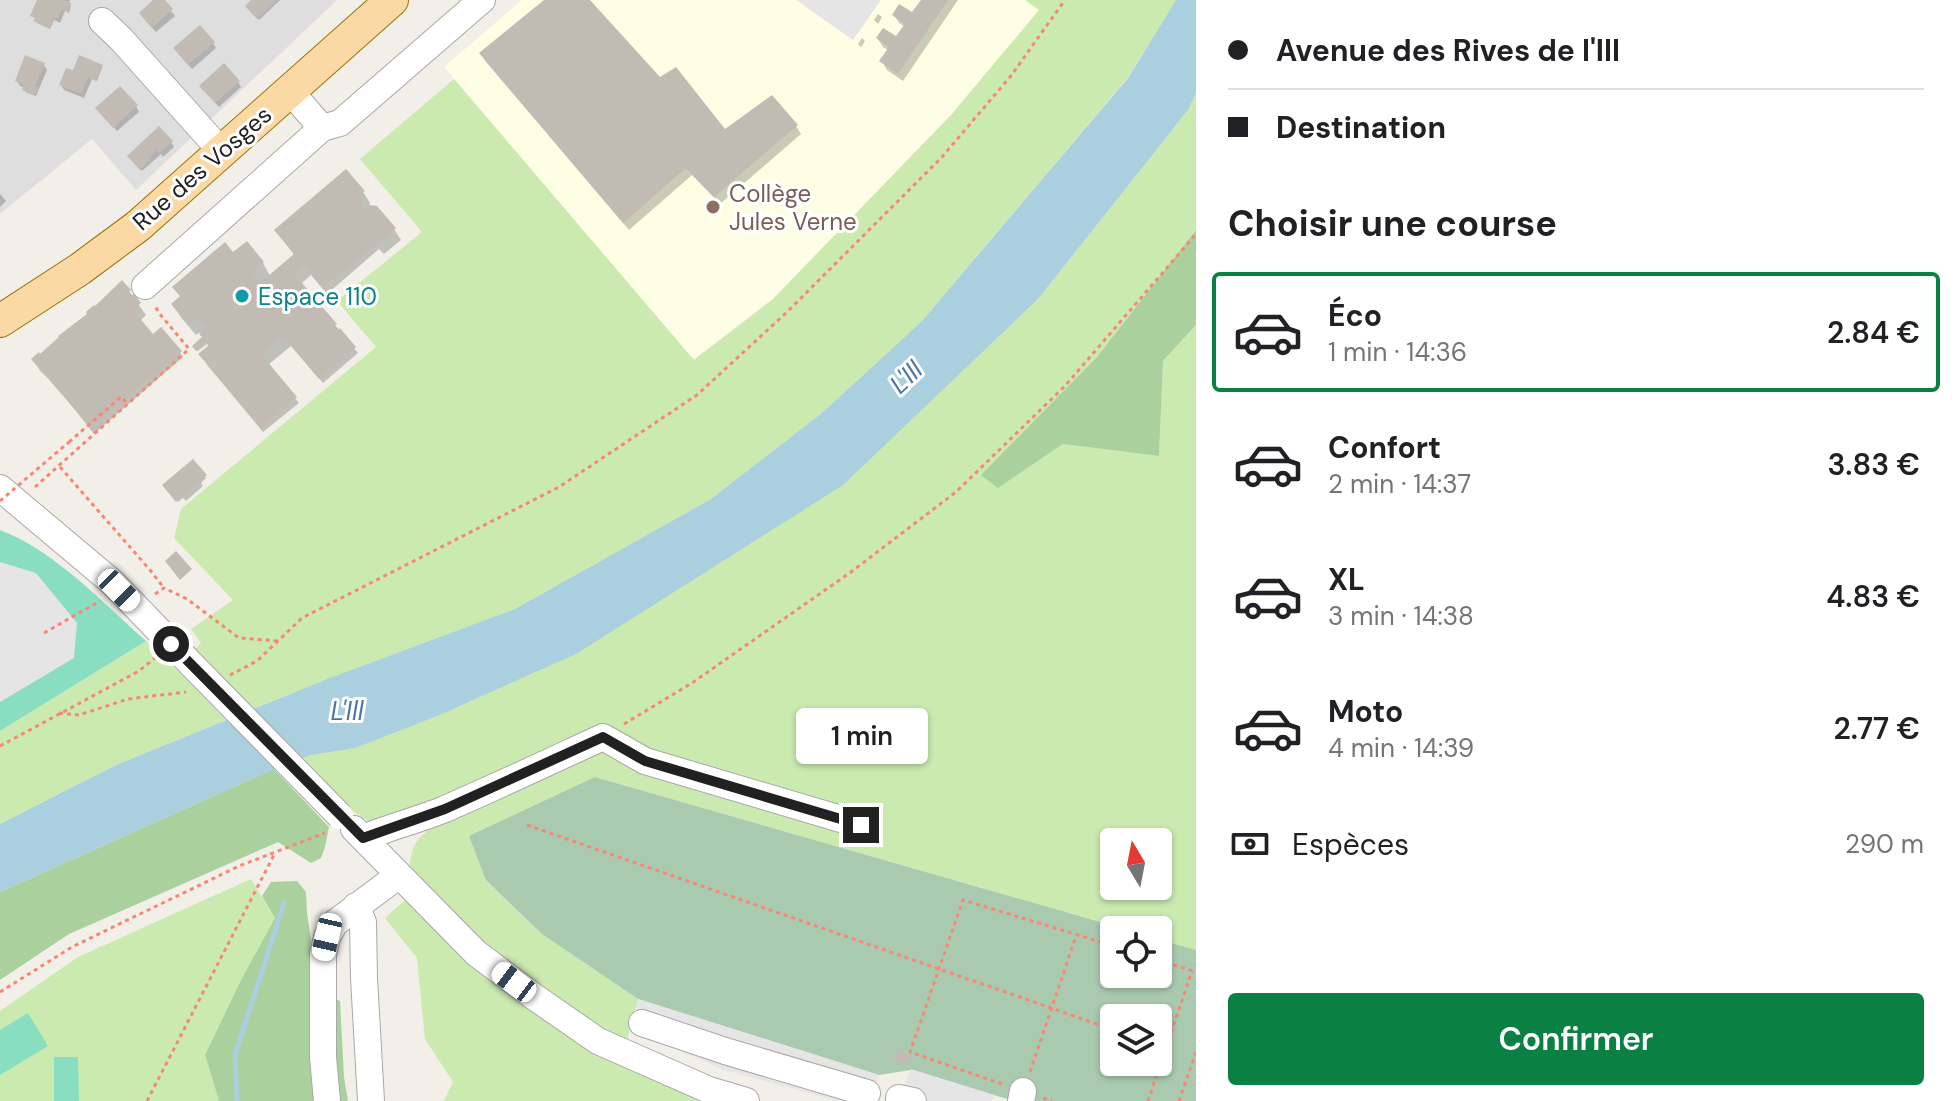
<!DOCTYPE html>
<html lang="fr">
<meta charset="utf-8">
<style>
body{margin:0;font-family:"DM Sans",sans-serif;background:#f2f2f2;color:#202124;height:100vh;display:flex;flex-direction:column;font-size:30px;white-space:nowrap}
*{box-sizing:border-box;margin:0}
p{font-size:26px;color:#757577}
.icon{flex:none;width:44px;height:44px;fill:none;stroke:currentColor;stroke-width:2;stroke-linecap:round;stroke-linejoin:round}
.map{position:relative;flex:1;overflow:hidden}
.side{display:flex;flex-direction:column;background:#fff;width:760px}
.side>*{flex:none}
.guide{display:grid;align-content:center;height:176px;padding:0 32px;background:#fff}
.needle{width:52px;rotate:350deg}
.buttons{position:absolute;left:1100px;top:828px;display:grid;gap:16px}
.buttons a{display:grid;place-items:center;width:72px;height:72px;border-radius:8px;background:#fff;box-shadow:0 2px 6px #0004;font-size:40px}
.end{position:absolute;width:36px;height:36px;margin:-18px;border:10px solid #212121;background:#fff;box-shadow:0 0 0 4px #fff}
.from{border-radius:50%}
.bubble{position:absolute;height:56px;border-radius:8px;background:#fff;box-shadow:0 2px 6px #0004;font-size:26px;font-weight:600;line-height:56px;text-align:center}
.car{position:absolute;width:24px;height:48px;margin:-24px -12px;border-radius:10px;box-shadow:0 0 6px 2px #0007;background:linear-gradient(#fff 24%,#345 0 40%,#fff 0 76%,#345 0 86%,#fff 0)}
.guide b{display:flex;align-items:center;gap:28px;height:76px;font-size:30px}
.guide b+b{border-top:2px solid #e0e0e0}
.guide i{width:20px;height:20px;background:#202124}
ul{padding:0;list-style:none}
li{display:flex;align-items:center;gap:24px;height:120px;margin:0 16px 12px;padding:0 16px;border:4px solid transparent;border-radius:8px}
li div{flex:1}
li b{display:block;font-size:30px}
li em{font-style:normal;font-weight:600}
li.selected{border-color:#0b8043}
li>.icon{width:72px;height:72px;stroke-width:1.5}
h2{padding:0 32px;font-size:36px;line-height:96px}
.pay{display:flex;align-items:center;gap:20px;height:88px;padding:0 32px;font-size:30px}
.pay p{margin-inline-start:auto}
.primary-button{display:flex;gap:16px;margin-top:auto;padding:16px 32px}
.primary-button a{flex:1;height:92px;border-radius:8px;background:#0b8043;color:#fff;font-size:32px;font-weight:600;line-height:92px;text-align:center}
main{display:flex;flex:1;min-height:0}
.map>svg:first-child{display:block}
</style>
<main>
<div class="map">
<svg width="1196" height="1101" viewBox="0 0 1196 1101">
<rect width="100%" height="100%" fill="#f1efe8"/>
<path fill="#dfdede" d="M0 0H337L136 190 92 139 0 214Z"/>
<path fill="#fdfee4" d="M522 0H1025L1040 10 951 115 773 299 693 360 444 67Z"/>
<path fill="#caeab0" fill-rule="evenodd" d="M1025 0H1176L1128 77 922 321 823 412 711 499 515 609 327 679 253 709 195 649 201 643 191 629 233 600 174 538 181 509 376 347 337 301 422 232 360 159 454 79 694 360 773 299 951 115 1039 10Z
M1196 94V230L1097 357 998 488 1063 444 1159 456 1163 361 1196 325V950L1158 939V930H1128L595 777 486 880 542 934 638 999 621 1063 709 1101H444L453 1082 425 1039 417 958 385 918 423 884 409 869C413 843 415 839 436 825L398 817 368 821 348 808 300 758 1038 299 1188 110ZM1114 842H1158V886H1114Z
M146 641 183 676 226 720 116 765 0 824V731Z
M251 879 275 918 242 978 205 1055 219 1101H0V1011L78 957Z"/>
<path fill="#aad09e" d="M1196 230V325L1163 361 1159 456 1063 444 998 488 981 475 1097 357Z
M274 769 329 827 325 847 321 858 311 863 278 842 69 934 0 980V892Z
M297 881 306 892 307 913 311 940 309 970 312 990 340 1001 344 1077 348 1101H219L205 1055 242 978 275 918 262 896 271 882Z"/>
<path fill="#aacab0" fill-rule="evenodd" d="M595 777 1128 930H1114V974H1158V939L1196 950V1101H1014L911 1070 879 1075 638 999 542 934 486 880 469 836ZM1114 1018H1158V1062H1114Z"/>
<path fill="#89dec1" d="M0 530C54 550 103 603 146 641L0 731Z
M28 1013 48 1046 0 1075V1030Z
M54 1057H78L79 1101H54Z"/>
<path fill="#e5e5e5" d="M796 0H881L853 40Z
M0 562 36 573 77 623 74 658 0 702Z
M638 999 879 1075 871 1101H838L721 1069 632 1028Z
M911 1069 994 1095 992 1101H899Z"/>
<path fill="#aacfde" d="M1176 0H1196V94L1188 110 1038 299 843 485 576 654 437 716 355 748 310 755 254 778 0 892V824L116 765 327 679 515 609 711 499 823 412 922 321 1128 78Z"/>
<path fill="#0003" d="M39 0H70L68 4 71 6 69 13 65 11 60 23 54 20 50 29 37 23V19L32 16Z
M156 0H162L175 16 156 32 144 19Z
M254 0H280L259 20 248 8Z
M547 0H587L660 79 724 131 796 126 801 134 720 204 692 175 629 230 486 62 482 54Z
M923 0H958L903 81 887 70 882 61 889 51 883 47 878 39H897L905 27 899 23 894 15H913Z
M878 14 882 17 878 24 874 20Z
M862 38 865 41 861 47 858 44Z
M213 43 216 48 192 69 178 53Z
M44 65 47 70 36 96 25 92V88L20 86 17 81Z
M101 66 102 68 97 81 92 79 84 98 64 90 61 85 74 73Z
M238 82 241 87 219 107 201 87Z
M136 106 139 112 117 131 101 113Z
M171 142 174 147 163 157 161 154 142 171 131 159Z
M363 192 370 203 369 207 394 229 401 240 384 254 379 249 327 294 311 275 301 284 358 353 323 383 291 346 268 365 299 403 263 432 208 366 201 354 210 347 207 344 198 351 194 347 204 339 200 332 196 335 180 316 173 304 181 298 175 287 233 255 263 263 270 276 295 256 277 231Z
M0 194 6 201 0 207Z
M129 291 146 315 140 321 153 337 180 352 183 357 94 434 53 382 40 371 33 359Z
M193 461 206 478 201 483 203 486 186 501 183 498 178 502 164 485Z"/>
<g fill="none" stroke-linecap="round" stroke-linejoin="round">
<path stroke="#aacfde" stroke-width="5" d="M237 1101 235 1055 284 903"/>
</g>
<path fill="#c2bbb4" d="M37 0H64L71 3 68 12 62 9 58 19 54 17 49 28 33 21 35 18 30 16Z
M153 0H165L173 9 152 28 139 13Z
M251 0H278L257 19 245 6Z
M544 0H590L660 77 676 67 725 129 772 95 798 125 714 197 686 168 623 223 479 53Z
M921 0H948L898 74 879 61 889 47 876 38 883 28 896 36 905 24 892 15 899 4 912 12Z
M200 25 215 42 188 65 173 48Z
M25 55 45 63 35 86 38 88 35 95 22 90 24 85 15 81Z
M79 55 103 65 96 81 88 77 81 94 59 85 66 68 73 70Z
M224 63 240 81 215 103 199 86Z
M120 86 138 105 113 128 95 108Z
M159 126 173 141 159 153 157 150 149 158 151 160 140 170 127 156Z
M346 169 365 191 363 192 364 199 360 203 364 209 368 205 377 206 396 228 323 288 304 265 294 274 309 291 302 297 306 301 312 295 337 324 335 325 339 330 340 328 356 347 319 379 283 336 261 354 297 397 261 428 245 409 251 405 247 400 242 405 212 370 218 365 214 361 208 365 198 354 209 345 206 342 196 351 192 346 202 337 199 334 206 327 198 317 188 325 171 304 180 296 172 287 225 242 233 252 247 241 264 262 252 272 260 283 294 254 274 230Z
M122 280 131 290 129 292 132 295 134 294 141 303 133 310 153 334 161 327 182 351 91 428 31 359 39 352 40 354 59 337 58 336 87 314 86 312 94 305 95 306Z
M193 459 207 475 176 502 162 485Z
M176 551 192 569 180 580 165 561Z
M895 1050 911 1055 908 1064 892 1059Z"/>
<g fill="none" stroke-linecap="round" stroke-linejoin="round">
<defs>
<path id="minor" d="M102 21 121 39 222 152
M290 91 322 128 340 123 482 0
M145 286 322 128
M0 488 113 583 193 666
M354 829 476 953 533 996 598 1041 709 1090 746 1101
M363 838C390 827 418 820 445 809 498 786 551 761 603 737L645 761 861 825
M356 906 363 922 364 978 371 1101
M642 1023 725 1051 867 1093
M899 1098 913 1101
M327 1101 323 1057V954L327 937 335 923 399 875
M1021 1101 1023 1091"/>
<path id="major" d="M0 321 80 269 138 226 392 0"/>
</defs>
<use href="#minor" stroke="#a8a8a8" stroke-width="28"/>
<use href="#major" stroke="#9b7003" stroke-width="34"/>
<path stroke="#f78773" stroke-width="3" stroke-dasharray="4 4" stroke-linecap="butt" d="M69 442 121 397 126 402
M60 467 150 570 164 588
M35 487 189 349 159 313 154 304
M155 594 164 588 187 599 239 638 278 641
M44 633 100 601
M230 675 257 661 302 618 559 487 697 395 786 313 942 157 1010 77 1065 0
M59 713 79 715 128 699 186 692
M624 724 692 683 851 572 956 492 1065 386 1196 234
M0 746 139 671 156 657
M527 825 1114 1030
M1158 960 1196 972
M0 992 72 947 239 866 325 833
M1030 1072 1076 936
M1002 1084 910 1052 963 900 1114 946
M1043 1098 1052 1101
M147 1101 275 853
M1148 1101 1192 971
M1179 1101 1196 1052"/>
<use href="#minor" stroke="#fff" stroke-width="26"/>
<use href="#major" stroke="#fad9a4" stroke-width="32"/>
<defs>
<path id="minor-bridge" d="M193 666 340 816"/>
</defs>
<use href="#minor-bridge" stroke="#a8a8a8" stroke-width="28" stroke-linecap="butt"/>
<path stroke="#f78773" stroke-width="3" stroke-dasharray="4 4" stroke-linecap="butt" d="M0 501 69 442"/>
<use href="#minor-bridge" stroke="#fff" stroke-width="26"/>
</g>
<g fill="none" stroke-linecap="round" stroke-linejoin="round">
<path stroke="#212121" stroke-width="10" d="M171 644 363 838 445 809 603 737 645 761 861 825"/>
</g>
<circle fill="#8d6e63" stroke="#fff" stroke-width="3" cx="713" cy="207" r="8"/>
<circle fill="#0f9aa8" stroke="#fff" stroke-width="3" cx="242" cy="296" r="8"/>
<g text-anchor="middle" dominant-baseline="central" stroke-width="6" stroke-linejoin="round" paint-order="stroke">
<g font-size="24" fill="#212121" stroke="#fff">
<text transform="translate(202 168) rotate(-41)">Rue des Vosges</text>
</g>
<g font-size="24" fill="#785e54" stroke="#fff" text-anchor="start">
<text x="729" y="193">Collège<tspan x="729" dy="28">Jules Verne</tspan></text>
</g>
<g font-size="24" fill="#0d838f" stroke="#fff" text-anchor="start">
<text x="258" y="296">Espace 110</text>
</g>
<g font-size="26" font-style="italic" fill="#4b76a8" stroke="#fff">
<text transform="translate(906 377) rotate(-43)">L'Ill</text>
<text x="347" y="711">L'Ill</text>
</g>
</g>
</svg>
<div class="buttons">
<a><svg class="needle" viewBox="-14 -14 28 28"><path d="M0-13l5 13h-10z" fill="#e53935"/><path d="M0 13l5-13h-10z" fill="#757577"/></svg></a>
<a><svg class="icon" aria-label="locate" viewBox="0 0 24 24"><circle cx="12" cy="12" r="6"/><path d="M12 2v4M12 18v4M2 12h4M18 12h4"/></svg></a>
<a><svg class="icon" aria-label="layers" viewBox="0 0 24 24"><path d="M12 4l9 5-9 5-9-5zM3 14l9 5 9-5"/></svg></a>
</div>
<i class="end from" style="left:171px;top:644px"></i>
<i class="end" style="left:861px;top:825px"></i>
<div class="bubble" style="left:796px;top:708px;width:132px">1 min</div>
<i class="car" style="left:119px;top:590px;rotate:135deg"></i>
<i class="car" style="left:327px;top:937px;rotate:193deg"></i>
<i class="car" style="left:514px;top:982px;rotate:307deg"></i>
</div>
<section class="side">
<div class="guide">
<b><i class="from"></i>Avenue des Rives de l'Ill</b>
<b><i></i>Destination</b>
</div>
<h2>Choisir une course</h2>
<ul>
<li class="selected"><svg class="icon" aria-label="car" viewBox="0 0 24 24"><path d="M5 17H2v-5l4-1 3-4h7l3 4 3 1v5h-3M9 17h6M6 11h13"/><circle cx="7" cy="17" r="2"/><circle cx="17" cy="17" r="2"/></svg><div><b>Éco</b><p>1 min · 14:36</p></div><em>2.84 €</em></li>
<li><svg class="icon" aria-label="car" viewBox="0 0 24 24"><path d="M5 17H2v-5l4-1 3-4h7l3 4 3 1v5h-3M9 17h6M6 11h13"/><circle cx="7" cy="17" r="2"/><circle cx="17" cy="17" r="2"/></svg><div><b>Confort</b><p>2 min · 14:37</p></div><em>3.83 €</em></li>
<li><svg class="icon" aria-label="car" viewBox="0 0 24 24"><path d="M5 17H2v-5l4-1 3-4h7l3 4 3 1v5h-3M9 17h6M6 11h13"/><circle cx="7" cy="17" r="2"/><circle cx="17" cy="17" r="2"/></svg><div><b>XL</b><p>3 min · 14:38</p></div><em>4.83 €</em></li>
<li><svg class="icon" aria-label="car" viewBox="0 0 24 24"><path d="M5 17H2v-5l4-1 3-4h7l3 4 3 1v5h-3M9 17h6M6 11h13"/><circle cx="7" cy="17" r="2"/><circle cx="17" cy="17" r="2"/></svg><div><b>Moto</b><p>4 min · 14:39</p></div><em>2.77 €</em></li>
</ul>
<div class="pay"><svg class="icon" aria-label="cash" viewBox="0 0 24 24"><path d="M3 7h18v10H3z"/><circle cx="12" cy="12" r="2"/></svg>Espèces<p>290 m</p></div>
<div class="primary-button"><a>Confirmer</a></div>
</section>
</main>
